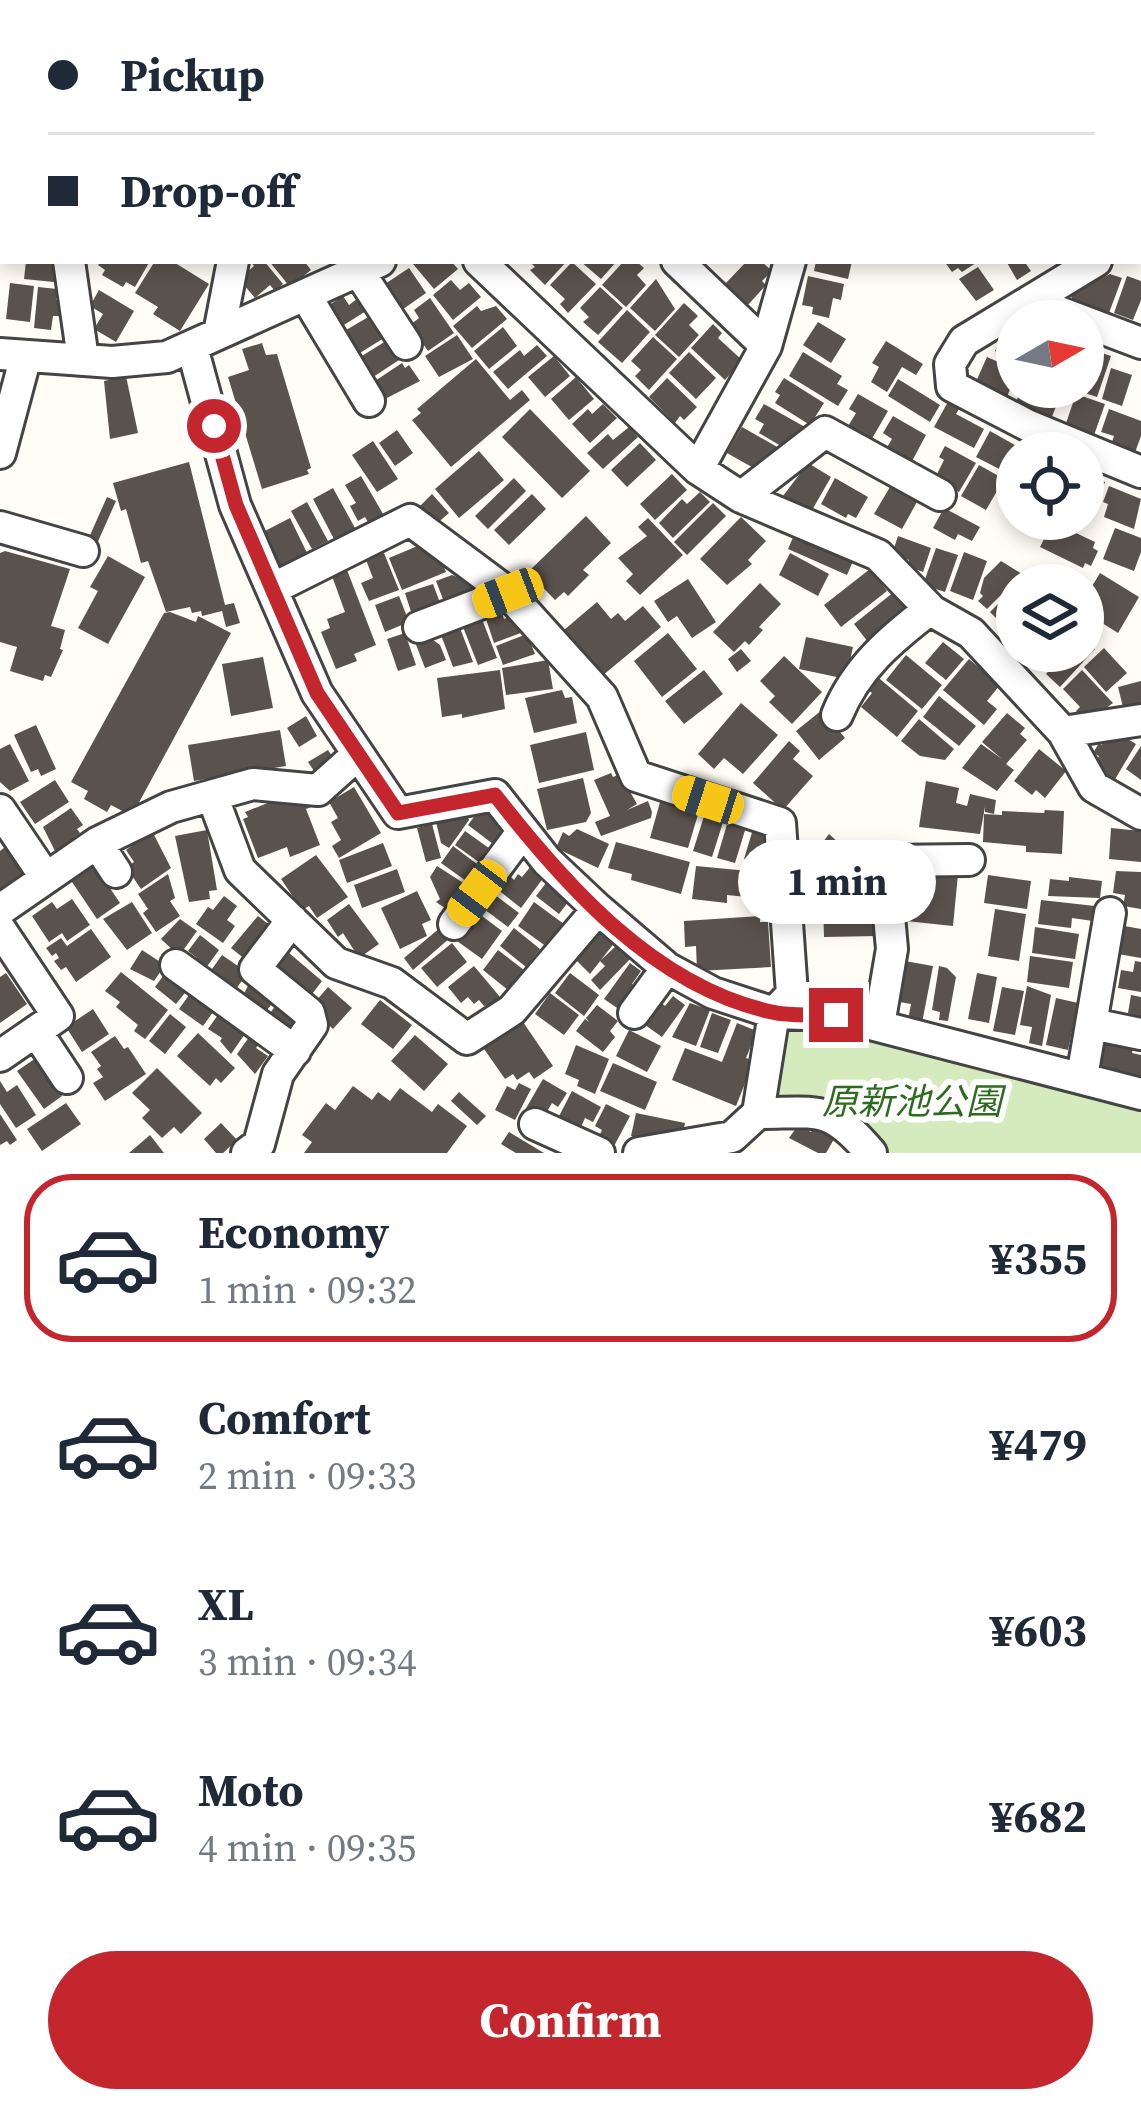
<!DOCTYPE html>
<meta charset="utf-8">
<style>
body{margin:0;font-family:"Source Serif 4","Noto Sans JP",serif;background:#f2f2f3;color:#1f2937;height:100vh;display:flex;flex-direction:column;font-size:45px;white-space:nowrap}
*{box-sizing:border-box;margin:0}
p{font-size:39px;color:#747a83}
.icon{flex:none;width:66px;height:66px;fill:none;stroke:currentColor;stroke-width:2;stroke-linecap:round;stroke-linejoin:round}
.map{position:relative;height:1153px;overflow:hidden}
.side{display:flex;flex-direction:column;background:#fff;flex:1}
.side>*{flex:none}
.guide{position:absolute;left:0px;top:0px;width:1143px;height:264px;box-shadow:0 6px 18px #0003;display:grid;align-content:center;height:264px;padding:0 48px;background:#fff}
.needle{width:78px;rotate:81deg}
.controls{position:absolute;left:996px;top:300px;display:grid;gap:24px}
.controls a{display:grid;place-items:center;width:108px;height:108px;border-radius:50%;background:#fff;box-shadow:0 6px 18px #0003;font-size:60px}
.end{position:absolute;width:54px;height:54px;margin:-27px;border:15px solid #c4262e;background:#fff;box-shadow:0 0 0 6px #fff}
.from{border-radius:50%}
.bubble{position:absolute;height:84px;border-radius:42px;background:#fff;box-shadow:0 6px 18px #0003;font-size:39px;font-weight:700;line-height:84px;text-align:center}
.car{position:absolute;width:36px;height:72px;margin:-36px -18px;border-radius:15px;box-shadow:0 0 9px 3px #0007;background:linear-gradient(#f5c518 24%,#345 0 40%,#f5c518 0 76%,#345 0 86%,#f5c518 0)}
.guide b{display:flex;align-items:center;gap:42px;height:114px;font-size:45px}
.guide b+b{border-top:3px solid #e0e1e3}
.guide i{width:30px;height:30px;background:#1f2937}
ul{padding:21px 0 0;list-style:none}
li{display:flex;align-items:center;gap:36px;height:168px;margin:0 24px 18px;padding:0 24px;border:6px solid transparent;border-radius:48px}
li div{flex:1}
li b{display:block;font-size:45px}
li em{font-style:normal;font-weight:700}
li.selected{border-color:#c4262e}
li>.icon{width:108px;height:108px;stroke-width:1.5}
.cta{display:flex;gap:24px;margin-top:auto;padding:24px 48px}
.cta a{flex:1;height:138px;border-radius:72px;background:#c4262e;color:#fff;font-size:48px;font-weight:700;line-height:138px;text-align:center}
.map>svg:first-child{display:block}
</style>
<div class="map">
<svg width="1141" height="1153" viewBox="0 0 1141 1153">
<rect width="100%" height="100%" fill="#fffdf5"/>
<path fill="#d5ebbd" d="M788 1022 857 1030 1141 1110V1153H886L858 1120 772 1099Z"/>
<path fill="#5a524d" d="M26 261H56L54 282 24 279Z
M101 261H150L135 287 126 282 123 287 102 275 105 270 98 265Z
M155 261H172L209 284 180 331 153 314 158 307 135 293Z
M250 261H264L283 284 275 291 270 285 255 298 239 279 254 266Z
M269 261H304L311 270 290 287Z
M417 261H451L458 269 434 289 413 264Z
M529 261H567L545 285 530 270 535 267Z
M580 261H617L601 279Z
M624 261H636L644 268 637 275 646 285 626 307 602 285Z
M747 261H761L772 271 762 281 766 285 747 306 724 285Z
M816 261H852L848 279 814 271Z
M944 261H979L962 272 958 268 952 272Z
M1006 261H1024L1031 271 1017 280Z
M572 262 596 284 568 313 560 304 565 299 550 285Z
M978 267 994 290 976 301 959 279Z
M409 268 426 293 399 312 382 286Z
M1110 274 1122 278 1106 321 1070 302 1073 293Z
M808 276 844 284 841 300 833 298 829 318 812 314 813 307 802 305Z
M1127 276 1141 281V300L1133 320 1114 313Z
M656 279 675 309 655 331 630 308Z
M451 280 460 290 469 283 481 297 453 320 433 295Z
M10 283 34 286 30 322 6 319Z
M38 287 57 289 56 300H61L59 316H53L51 330 34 328Z
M600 287 623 308 598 335 583 322 589 317 580 308Z
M99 290 134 311 116 342 94 329 103 314 90 306Z
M343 296 349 305 358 298 366 311 336 330 323 309Z
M430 298 454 333 428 351 410 325 419 318 414 310Z
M684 303 698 316 689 325 699 335 679 357 655 335Z
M477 306 481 311 496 306 507 319 472 348 453 326Z
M627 310 650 332 622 363 598 342Z
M370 316 384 338 355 356 341 333Z
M818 322 846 339 831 363 803 345Z
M713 324 722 333 718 338 742 360 725 380 691 348Z
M503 327 517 346 489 369 474 351Z
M1012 331 1017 333V361L995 351 1002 336 1008 339Z
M457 335 473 359 439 377 425 356Z
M653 337 677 359 649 390 635 376 641 370 631 361Z
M386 341 399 360 370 379 357 359Z
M886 341 923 364 916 375 902 367 887 392 871 382 879 367 872 363Z
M262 343 266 355 277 354 311 468 307 470 309 474 262 489 228 377 249 370 242 349Z
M537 345 547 356 508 389 493 372 520 350 524 356Z
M1093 350 1111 356 1097 397 1079 391Z
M689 352 716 378 696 399 669 373Z
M803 352 842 376 837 384 848 390 838 406 789 376Z
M554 356 570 376 545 397 528 377Z
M987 357 1017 370 1006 400 974 386Z
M476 359 510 400 522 390 530 400 451 467 412 420 421 413 417 409Z
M402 363 405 368 409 365 420 381 383 400 372 383Z
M1111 368 1132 375 1122 406 1102 399Z
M126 376 138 433 110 439 104 381Z
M576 377 594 399 569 420 551 399Z
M667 378 697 407 684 420 680 416 675 423 649 397Z
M784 378 824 403 810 425 775 403 780 395 775 392Z
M898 379 940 405 930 422 888 396Z
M1022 387H1052L1062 391 1050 422 1014 407Z
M858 394 888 411 870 442 847 428 856 413 849 409Z
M1076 394 1105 404 1093 438 1064 429Z
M949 400 961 406 956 414 984 429 974 448 934 427Z
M603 404 617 418 590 443 572 424 588 409 592 414Z
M764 404 805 427 795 443 786 449 759 433 764 424 755 419Z
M530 409 590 471 562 498 502 437Z
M1109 409 1141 421V436L1133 458 1109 450 1114 436 1101 432Z
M893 416 926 435 911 463 886 449 892 439 883 433Z
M629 427 638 437 603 469 587 453 608 434 613 440Z
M742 427 779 448 771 461 764 458 757 470 727 453Z
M397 430 413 453 395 466 379 443Z
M990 431 1020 448 1007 473 976 457Z
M373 441 398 479 377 492 352 455Z
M640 443 656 460 627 487 611 470Z
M945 446 976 463 959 492 935 478 944 460 939 457Z
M479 451 504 480 459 518 435 489Z
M189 462 225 605 234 603 240 623 226 627 222 611 202 616 201 611 192 613 190 607 166 612 148 561 141 563 126 509 121 511 113 483Z
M808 463 831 477 811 512 783 496Z
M979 465 1004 479 986 510 961 496Z
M1083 473 1105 482 1094 512 1083 508Z
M672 474 687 490 655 520 640 504Z
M361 476 386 519 371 527 365 517 358 521 350 506 356 503 345 485Z
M514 478 526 491 488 529 475 516Z
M835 478 868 497 856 518 848 514 846 518 821 504Z
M1109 486 1141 499 1134 529 1104 517 1108 504 1103 502Z
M890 487 917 502 902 529 874 514Z
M333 488 355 528 334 539 313 499Z
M700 492 710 502 673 538 659 523 682 499 687 504Z
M432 494 449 513 434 526 418 508Z
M532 494 546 509 509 545 494 530Z
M107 497 116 501 96 546 87 542Z
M307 502 328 541 312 549 291 511Z
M713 503 726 516 687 555 674 542Z
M944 508 980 527 972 541 958 534 955 540 933 528Z
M586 516 611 543 583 570 589 575 568 596 564 592 555 600 528 572Z
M741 517 766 541 748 560 752 564 727 585 700 559Z
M290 518 309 557 282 570 263 532Z
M648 518 683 555 640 595 626 581 633 574 618 558 647 536 638 527Z
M1059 525 1095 542 1093 548 1098 551 1091 566 1085 563 1083 568 1040 547 1049 529 1055 532Z
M1115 528 1141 538V552L1134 571 1103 559Z
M795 533 854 559 847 575 788 549Z
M898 536 931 548 923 572 907 566 909 560 892 554Z
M420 545 441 559 446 572 402 590 389 558Z
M936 548 958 555 945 592 923 585Z
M5 551 70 569 51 626 65 630 60 649 63 650 51 677 45 675 43 681 10 671 17 647 0 642V553Z
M964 552 987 561 973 600 950 591Z
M384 553 399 590 369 601 361 583 373 578 366 560Z
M790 553 829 574 818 596 779 575Z
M108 556 145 577 108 644 78 628 98 591 90 587Z
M1001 561 1022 574 987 609 978 601 983 596 980 593 984 578Z
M870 569 887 591 841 627 824 605Z
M347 570 376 645 354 654 357 661 336 669 321 632 330 628 327 619 345 612 332 576Z
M1100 573 1139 597 1118 633 1083 611V601Z
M452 575 472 583 477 594 446 607 436 581Z
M688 579 716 622 692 638 677 616 668 622 654 601Z
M760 583 781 604 759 627 763 630 749 645 745 641 734 652 713 632Z
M433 584 442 608 413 618 405 593Z
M1017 585V616L1005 627 990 612Z
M895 591 914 614 889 625 868 642 854 624Z
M399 596 409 622 385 632 375 605Z
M597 602 611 619 618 613 625 621 643 606 661 627 602 676 564 630Z
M501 610 504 619 511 616 526 631 494 643 485 616Z
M170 612 196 622 198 616 231 633 136 808 132 806 126 813 111 805 107 812 84 799 88 791 71 782 164 613Z
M482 619 497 658 478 665 463 627Z
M460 628 473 662 453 667 441 635Z
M405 633 416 665 398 671 387 639Z
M668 633 697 669 662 697 634 661Z
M527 634 535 654 503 665 496 646Z
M429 637 440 645 446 660 425 668 415 642Z
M806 637 853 647 846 679 799 669Z
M1083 637 1095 649 1060 687 1046 674 1067 651H1083Z
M943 642 964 659 946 680 925 663Z
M1104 648 1127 673 1106 692 1084 667Z
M741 649 751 661 737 672 728 659Z
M906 655 942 685 922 709 886 680Z
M784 656 822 692 792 724 769 702 775 696 760 681Z
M263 657 273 708 231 716 222 664Z
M969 659 1000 685 987 701 997 709 984 725 943 690Z
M548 660 553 689 506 695 502 668Z
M500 670 505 709 462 718V714L442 717 437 678Z
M704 670 723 694 684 724 665 701Z
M1082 670 1113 703 1087 722 1076 711 1080 707 1063 689Z
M874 674 918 711 897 737 861 707 872 693 864 687Z
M1141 681V707L1124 711 1118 687Z
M562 690 565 698 572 697 577 723 534 733 525 698Z
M939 696 976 726 959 746 923 717Z
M741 703 778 735 743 774 724 758 714 769 698 754Z
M822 710 845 738 819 760 796 731Z
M1007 713 1025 728 1020 734 1027 740 1006 764 1014 770 997 791 962 768 981 744 1002 759 982 742Z
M306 716 317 736 299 747 287 728Z
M919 719 954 749 945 760 920 756 901 741Z
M36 725 56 769 41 776 38 769 31 772 14 735Z
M280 730 286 766 194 781 188 745Z
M586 732 594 770 539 783 530 745Z
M1119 734 1136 744 1114 781 1092 768 1099 756 1093 753 1099 743 1102 745 1106 737 1114 742Z
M789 741 800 751 793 759 813 776 783 810 753 783Z
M10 744 29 781 10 791 0 782V749Z
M1141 746V780L1126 769Z
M1039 749 1066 771 1045 798 1036 790 1032 795 1014 781Z
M328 750 334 759 314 771 308 762Z
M611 773 613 777 620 774 637 804 627 810 648 801 652 812 651 818 601 836 595 822 610 816 594 780Z
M583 778 591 813 586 822 547 830 537 789Z
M55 780 69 802 35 824 20 802Z
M926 781 959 788 956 803 967 806 970 794 996 800 994 814 985 812V807L980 834 919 827Z
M354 787 381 833 339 858 332 846 341 840 331 822 338 818 329 802Z
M306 794 311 807 306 809 320 845 290 857 287 847 258 858 243 819 248 817 245 812 285 796Z
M662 795 699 811 688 848 650 838Z
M482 806 507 825 493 844 468 825Z
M71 808 83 825 77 829 80 833 73 838 75 840 56 853 43 827Z
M1045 810 1064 811 1062 854 1026 852V846L983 842 984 814 1002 815V811L1044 813Z
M705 813 724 819 712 857 693 851Z
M467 814 469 820 449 848 441 843 436 822Z
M728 821 746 827 735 863 717 858Z
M432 824 441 858 426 862 417 828Z
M1111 828 1141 831V862L1109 859Z
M577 829 609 844 598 868 556 848 563 832 569 836Z
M753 829 772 840 765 866 744 859Z
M207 830 217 890 209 891 210 899 189 902 175 836Z
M152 831 171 868 141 889 126 867 134 862 126 850Z
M465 831 493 851 483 865 455 845Z
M829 834 873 874 859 891 814 854Z
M616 842 690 862 681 894 631 880 632 874 608 868Z
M383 843 392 866 347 883 339 860Z
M9 844 26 869V880L0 893V851Z
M453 846 481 867 469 883 441 863Z
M316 855 348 897 317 918 309 906 302 910 281 879Z
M93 863 120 903 97 919 70 879Z
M437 866 468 886 451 912 436 902 440 899 430 877Z
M531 866 544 877 521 908 497 889 509 875 514 880 518 874 522 877Z
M696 866 759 872 757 898 727 895V903L692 899Z
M397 869 405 892 362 908 354 885Z
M1116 871 1141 872V909L1123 906 1125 895 1113 893Z
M933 872 958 874 953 926 906 921 910 883 921 884 922 877 933 878Z
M168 874 175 898 170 901 180 916 156 932 143 913 148 909 138 894Z
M988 875 1031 881 1027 909 984 903Z
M1069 877 1102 881 1100 898 1048 896 1050 879 1069 881Z
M549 879 572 897 559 914 536 896Z
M417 891 431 920 422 924 427 936 400 949 381 908Z
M491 892 519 913 508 927 480 906Z
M224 896 237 906 227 920 235 926 223 943 196 924 208 907 213 910Z
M72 899 90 925 67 941 62 933 49 942 32 916 52 902 57 909Z
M876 900 877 936 824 937 823 904Z
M1041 900 1095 906 1093 921 1072 918 1071 928 1038 924Z
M132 902 152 933 127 950 103 919Z
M534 902 564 924 547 947 518 926Z
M349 904 379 944 359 958 343 933 338 937 327 920Z
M995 909 1026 914 1019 961 988 956Z
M478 913 502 931 482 959 457 941Z
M258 916 277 931 251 964 231 948Z
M760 916V922H768L771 967 697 971 696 946 685 947 684 921Z
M180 919 197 931 179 956 161 939Z
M1119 925 1141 929V958L1118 954Z
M441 927 450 938 413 970 404 958Z
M1035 927 1079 934 1075 959 1032 953Z
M514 928 540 949 526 967 500 946Z
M91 929 111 957 76 982 66 967 61 970 54 961 59 958 56 953 52 956 46 948 61 938 67 946Z
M602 929 615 942 590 974 573 957Z
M200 935 219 950 203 972 193 965 197 958 188 951Z
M452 943 467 962 437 987 421 968Z
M618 944 631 958 600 990 591 980 605 966 600 961Z
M282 947 322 981 306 1002 269 960Z
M142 950 165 965 154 981 130 969Z
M498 950 524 970 508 990 483 970Z
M222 955 248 973 232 994 207 976Z
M1030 956 1073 962 1069 988 1027 982Z
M899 960 933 966 922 1023 908 1020 911 1004 899 1002 901 988 894 987Z
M1135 961 1141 962V992L1118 988 1121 970 1133 972Z
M630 963 641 971 632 984 640 990 623 1012 604 999Z
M474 966 500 997 491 1004 484 1006 479 1000 474 1004 468 997 461 1003 448 987Z
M939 966 947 968 956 977 948 1021 939 1020 940 1012 932 1010Z
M121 972 168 1010 145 1039 134 1031 138 1025 116 1007 120 1002 105 991Z
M166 972 188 989 176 1004 155 987Z
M6 973 27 1004 0 1023V977Z
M570 973 599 995 584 1016 555 993Z
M977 973 997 977 989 1023 968 1019Z
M252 977 278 996 263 1015 251 1006 254 1001 244 994Z
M1027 986 1051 995 1042 1046 1029 1043 1032 1027 1020 1025Z
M328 987 352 1008 333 1029 310 1008Z
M1002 987 1024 991 1015 1035 993 1031Z
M192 991 216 1008 203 1026 179 1009Z
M550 993 579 1015 564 1035 535 1014Z
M1131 995 1141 997V1018L1128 1013Z
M673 996 685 1005 662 1037 641 1022 657 999 665 1006Z
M281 998 306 1016 292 1034 268 1016Z
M1056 998 1078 1003 1068 1050 1046 1045Z
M380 1000 412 1025 393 1049 361 1024Z
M690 1003 710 1010 696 1046 672 1037Z
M597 1005 618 1021 610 1031 615 1037 603 1052 576 1031 585 1019 589 1022 586 1018Z
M93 1009 109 1034 82 1052 66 1027Z
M220 1012 247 1031 231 1054 220 1041 222 1038 208 1029Z
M712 1013 731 1020 718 1053 700 1047Z
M170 1014 186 1027 165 1054 149 1041Z
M521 1019 553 1066 534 1079 529 1072 517 1080 513 1074 505 1079 482 1046Z
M737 1023 757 1031 746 1058 754 1061 736 1106 672 1080 685 1048 722 1062Z
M629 1030 661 1046 647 1072 616 1056Z
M198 1033 235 1068 221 1083 216 1078 210 1086 177 1056Z
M252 1033 261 1041 256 1048 268 1056 255 1074 237 1054Z
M415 1035 448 1064 424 1091 391 1061Z
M115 1036 124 1049 128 1047 146 1074 105 1101 93 1083 103 1077 97 1069 101 1066 91 1052Z
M1106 1037 1134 1044 1132 1053 1141 1055V1076L1099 1066Z
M576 1045 609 1059 595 1094 577 1086 579 1080 565 1074Z
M36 1058 62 1096 44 1109 17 1071Z
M613 1063 657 1082 645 1110 600 1091Z
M157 1068 202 1113 181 1134 174 1127 162 1138 142 1118 150 1110 132 1093Z
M543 1079 567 1093 558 1107 552 1103 542 1120 525 1110Z
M0 1081 7 1092 17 1085 36 1115 16 1128 0 1104Z
M519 1083 531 1089 515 1120 495 1110 507 1086 515 1090Z
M353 1086 372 1100 378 1092 390 1101 400 1088 432 1112 438 1104 467 1126 447 1153H304L312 1142 302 1135 326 1103 335 1110Z
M572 1091 601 1107 593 1122 585 1118 578 1133 556 1122Z
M459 1092 486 1116 477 1125 451 1101Z
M66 1103 81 1124 42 1151 27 1129Z
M606 1104 630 1116 613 1148 597 1140 602 1130 595 1126Z
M636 1113 685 1123 683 1133H664L663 1137 647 1134 646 1139 631 1136Z
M0 1114 17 1140 10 1145 7 1141 0 1145Z
M221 1123 237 1140 223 1153H216L204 1139Z
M799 1124 811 1132 815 1125 837 1134 826 1153H818L789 1138Z
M509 1132 544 1153H516L501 1144Z
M150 1135 164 1153H129Z"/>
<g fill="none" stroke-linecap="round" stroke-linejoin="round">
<defs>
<path id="minor" d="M167 0 174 3
M887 0 890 3
M15 3 17 0
M282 3V0
M662 3 665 0
M1140 83 1141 84
M0 128H3
M0 211H3
M1140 226 1141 225
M69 261 83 359
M479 261 698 469 741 497 878 555 932 611 971 633 1063 732 1094 787 1141 814
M677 261 766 346
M1096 261 964 341 950 364 952 386 1029 426 1141 472
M359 272 406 344
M306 296 369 401
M1030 301 1141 343
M219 333 233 261
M192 347 235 505 317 693 398 813 495 795 547 861 598 909 667 968 713 993 774 1013 836 1015 1141 1094
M0 354 112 362 167 357 380 261
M0 453 26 356
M698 469 766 346 790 261
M741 497 825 432 940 495
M0 527 83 551
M272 589 410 520 508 593 602 697 636 776 780 823 792 994 774 1013 758 1113 732 1137 639 1153
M419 627 508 593
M837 715C856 668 891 639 930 609
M1063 732 1141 720
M213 798 240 870 336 963 392 983 467 1039 512 1010 598 909
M0 810 46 878
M97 843 116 872
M0 910 97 843 171 807 253 784 318 790 347 764
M454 924 523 831
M0 929 58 1016 0 1056
M176 965 295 1051
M634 1013 667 968
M1092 1024 1141 1034
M879 1025 892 949 884 861 969 860
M36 1031 67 1078
M1082 1077 1110 913
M758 1113C819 1113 829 1104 871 1153
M535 1124 599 1153
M247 1153 259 1144 278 1074 312 1025 309 1013 255 969 292 920"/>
</defs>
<use href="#minor" stroke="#444" stroke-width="36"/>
<use href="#minor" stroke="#fff" stroke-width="30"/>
</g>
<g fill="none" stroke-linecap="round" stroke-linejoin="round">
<path stroke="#c4262e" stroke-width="15" d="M214 426 236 505 317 693 398 813 495 795C565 885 655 987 772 1012 792 1017 816 1014 836 1015"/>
</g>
<g text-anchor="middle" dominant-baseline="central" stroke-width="12" stroke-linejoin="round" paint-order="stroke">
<g font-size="36" font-style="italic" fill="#2f6b1f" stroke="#fff">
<text x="912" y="1101">原新池公園</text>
</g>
</g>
</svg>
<div class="controls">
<a><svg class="needle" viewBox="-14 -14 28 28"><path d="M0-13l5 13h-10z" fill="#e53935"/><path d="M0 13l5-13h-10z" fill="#747a83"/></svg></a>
<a><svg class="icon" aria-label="locate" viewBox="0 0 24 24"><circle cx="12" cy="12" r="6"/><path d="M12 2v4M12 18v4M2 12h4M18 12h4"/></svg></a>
<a><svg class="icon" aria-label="layers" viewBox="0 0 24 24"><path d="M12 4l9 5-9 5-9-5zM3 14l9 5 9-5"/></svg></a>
</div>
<i class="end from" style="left:214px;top:426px"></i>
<i class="end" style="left:836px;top:1015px"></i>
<div class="bubble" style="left:738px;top:840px;width:198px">1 min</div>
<i class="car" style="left:508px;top:593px;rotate:249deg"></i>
<i class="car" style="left:708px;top:800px;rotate:288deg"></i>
<i class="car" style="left:477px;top:893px;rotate:217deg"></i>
<div class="guide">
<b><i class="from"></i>Pickup</b>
<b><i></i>Drop-off</b>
</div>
</div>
<section class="side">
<ul>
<li class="selected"><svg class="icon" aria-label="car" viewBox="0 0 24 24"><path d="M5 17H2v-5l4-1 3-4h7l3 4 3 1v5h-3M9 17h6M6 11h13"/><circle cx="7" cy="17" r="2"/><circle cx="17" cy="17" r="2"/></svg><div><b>Economy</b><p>1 min · 09:32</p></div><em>¥355</em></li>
<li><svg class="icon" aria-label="car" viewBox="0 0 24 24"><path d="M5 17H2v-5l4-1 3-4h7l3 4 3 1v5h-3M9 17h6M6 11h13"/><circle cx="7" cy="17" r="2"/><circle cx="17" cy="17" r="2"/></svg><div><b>Comfort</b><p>2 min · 09:33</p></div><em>¥479</em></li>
<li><svg class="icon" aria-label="car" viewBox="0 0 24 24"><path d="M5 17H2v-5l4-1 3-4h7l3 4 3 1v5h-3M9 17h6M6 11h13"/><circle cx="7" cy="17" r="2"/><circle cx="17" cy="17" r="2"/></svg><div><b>XL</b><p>3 min · 09:34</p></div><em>¥603</em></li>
<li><svg class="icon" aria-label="car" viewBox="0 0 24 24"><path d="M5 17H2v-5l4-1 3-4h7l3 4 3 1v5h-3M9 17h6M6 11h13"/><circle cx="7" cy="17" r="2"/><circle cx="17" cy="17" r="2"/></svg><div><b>Moto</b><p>4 min · 09:35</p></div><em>¥682</em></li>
</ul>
<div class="cta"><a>Confirm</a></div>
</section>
